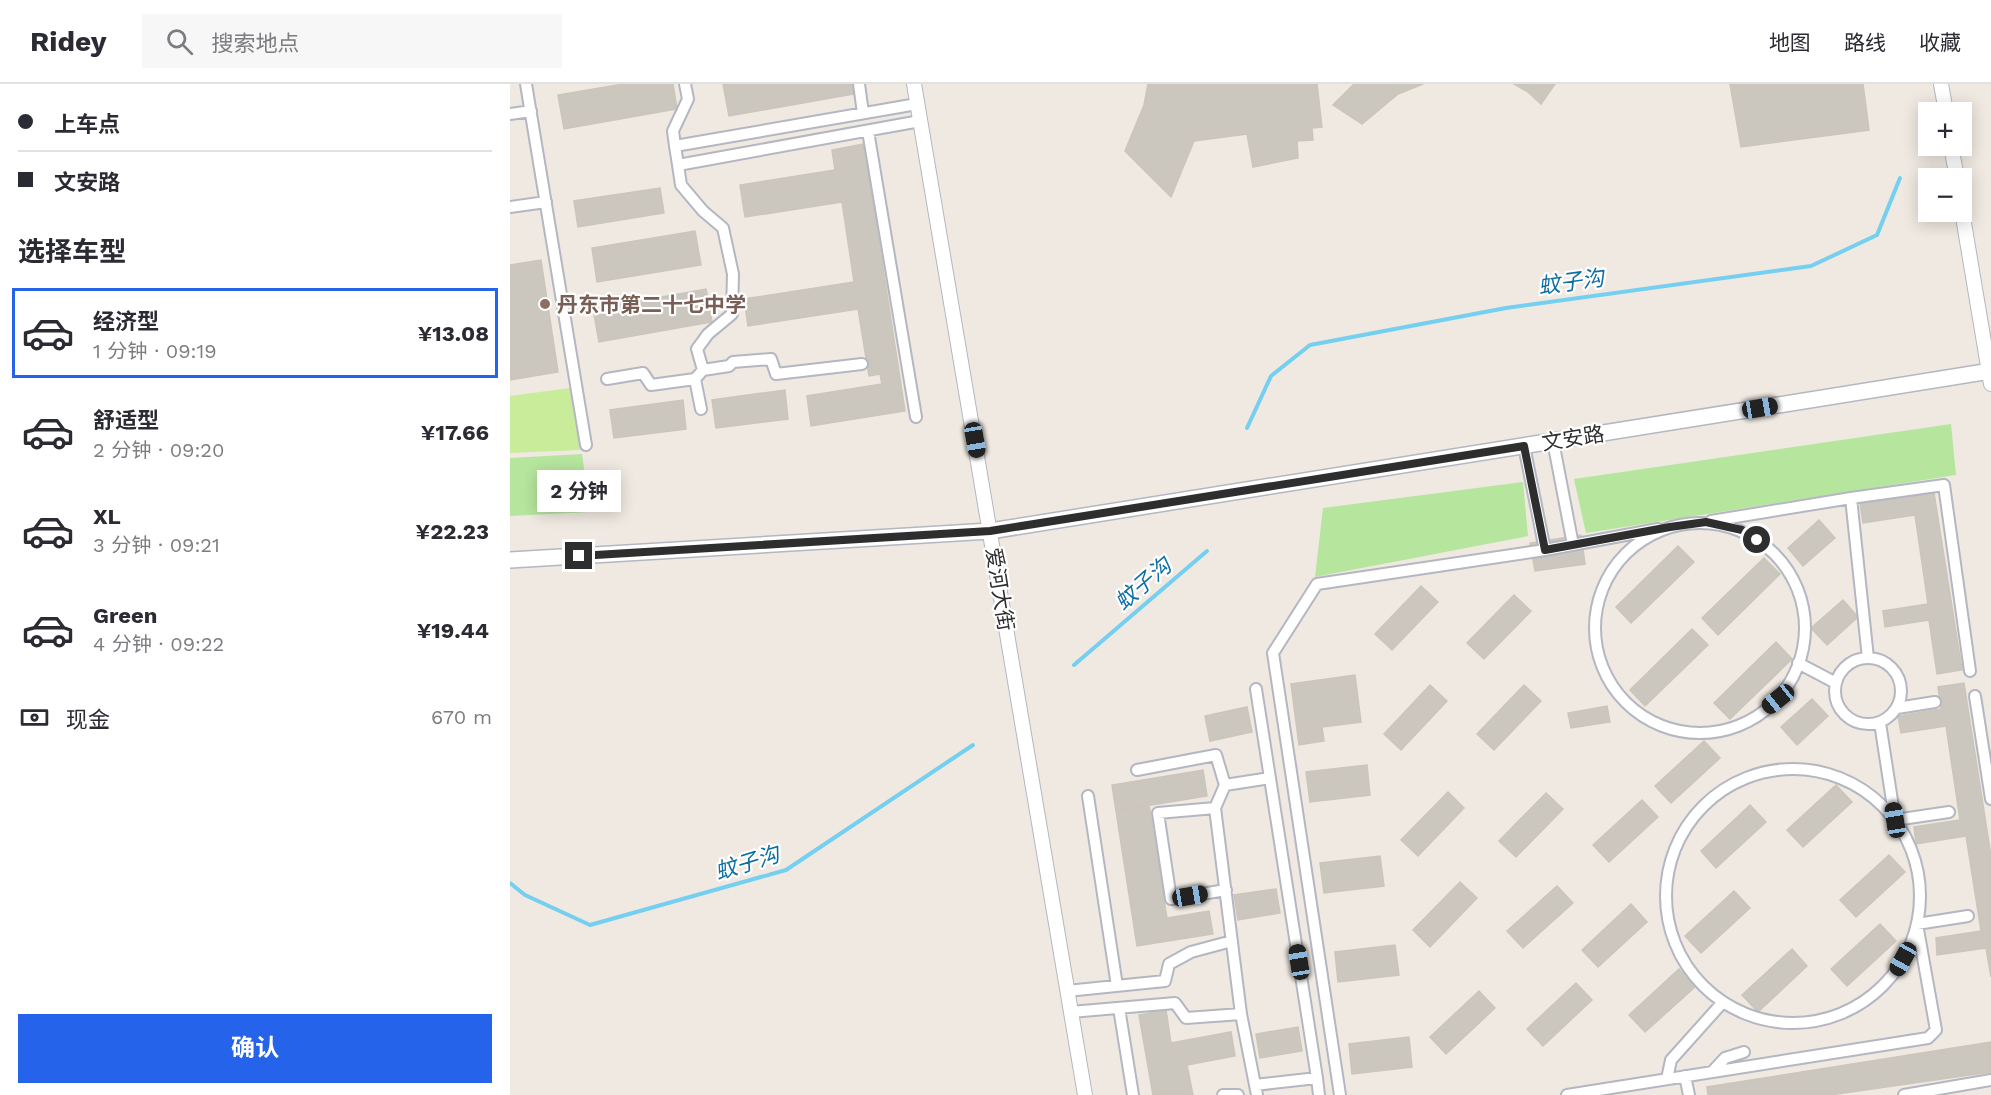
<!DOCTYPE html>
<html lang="zh">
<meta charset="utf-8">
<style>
body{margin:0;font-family:"Work Sans","Noto Sans SC",sans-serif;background:#f7f7f7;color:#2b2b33;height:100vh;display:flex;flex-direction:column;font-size:22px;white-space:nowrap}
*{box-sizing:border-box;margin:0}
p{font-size:20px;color:#7c7c81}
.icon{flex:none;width:33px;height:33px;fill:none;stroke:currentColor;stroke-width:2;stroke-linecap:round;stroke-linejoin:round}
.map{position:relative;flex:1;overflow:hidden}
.details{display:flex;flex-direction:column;background:#fff;width:510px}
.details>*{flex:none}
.guide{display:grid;align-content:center;height:132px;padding:0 18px;background:#fff}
.fabs{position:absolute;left:1408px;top:18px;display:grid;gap:12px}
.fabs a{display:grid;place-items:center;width:54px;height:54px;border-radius:0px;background:#fff;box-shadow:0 3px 15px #0003;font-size:30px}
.end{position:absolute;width:27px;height:27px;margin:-14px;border:8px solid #2e2e2e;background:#fff;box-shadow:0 0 0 3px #fff}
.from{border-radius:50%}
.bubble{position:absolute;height:42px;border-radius:0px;background:#fff;box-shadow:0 3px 15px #0003;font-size:20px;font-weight:700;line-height:42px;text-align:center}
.car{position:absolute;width:18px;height:36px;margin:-18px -9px;border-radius:8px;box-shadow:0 0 4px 2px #0007;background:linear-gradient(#222 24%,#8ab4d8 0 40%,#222 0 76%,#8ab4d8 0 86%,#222 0)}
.guide b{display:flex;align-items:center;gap:21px;height:57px;font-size:22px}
.guide b+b{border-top:2px solid #e1e1e2}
.guide i{width:15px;height:15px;background:#2b2b33}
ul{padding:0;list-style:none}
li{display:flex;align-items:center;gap:18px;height:90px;margin:0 12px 9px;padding:0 6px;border:3px solid transparent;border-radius:0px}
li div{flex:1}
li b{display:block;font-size:22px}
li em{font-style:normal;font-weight:700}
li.on{border-color:#2563eb}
li>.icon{width:54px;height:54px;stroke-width:1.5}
h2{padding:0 18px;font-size:27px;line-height:72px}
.pay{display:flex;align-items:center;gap:15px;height:66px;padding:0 18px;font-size:22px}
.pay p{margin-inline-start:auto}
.action{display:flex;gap:12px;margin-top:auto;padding:12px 18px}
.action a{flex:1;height:69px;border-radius:0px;background:#2563eb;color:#fff;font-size:24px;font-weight:700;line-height:69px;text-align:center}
header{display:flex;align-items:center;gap:36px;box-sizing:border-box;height:84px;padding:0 30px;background:#fff;border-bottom:2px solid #e1e1e2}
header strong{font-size:28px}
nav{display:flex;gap:33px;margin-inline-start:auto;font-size:21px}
.search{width:420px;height:54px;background:#f7f7f7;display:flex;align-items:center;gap:15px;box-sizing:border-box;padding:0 21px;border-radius:0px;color:#7c7c81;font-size:22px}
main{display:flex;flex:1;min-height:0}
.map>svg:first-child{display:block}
</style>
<header>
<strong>Ridey</strong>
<div class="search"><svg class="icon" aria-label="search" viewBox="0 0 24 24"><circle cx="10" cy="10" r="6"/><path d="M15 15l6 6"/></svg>搜索地点</div>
<nav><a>地图</a><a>路线</a><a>收藏</a></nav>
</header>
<main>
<section class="details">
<div class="guide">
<b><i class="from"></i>上车点</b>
<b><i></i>文安路</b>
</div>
<h2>选择车型</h2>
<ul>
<li class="on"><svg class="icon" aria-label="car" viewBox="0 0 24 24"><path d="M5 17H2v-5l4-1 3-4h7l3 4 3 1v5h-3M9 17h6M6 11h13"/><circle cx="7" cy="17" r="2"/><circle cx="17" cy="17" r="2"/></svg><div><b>经济型</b><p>1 分钟 · 09:19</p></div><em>¥13.08</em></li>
<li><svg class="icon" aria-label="car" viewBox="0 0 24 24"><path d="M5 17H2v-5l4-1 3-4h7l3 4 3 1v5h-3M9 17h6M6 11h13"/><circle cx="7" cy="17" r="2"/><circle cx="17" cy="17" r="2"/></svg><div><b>舒适型</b><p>2 分钟 · 09:20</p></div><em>¥17.66</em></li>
<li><svg class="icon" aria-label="car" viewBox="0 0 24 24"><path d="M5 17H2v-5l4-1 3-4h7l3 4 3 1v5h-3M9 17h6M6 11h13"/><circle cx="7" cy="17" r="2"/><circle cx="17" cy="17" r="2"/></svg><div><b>XL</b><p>3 分钟 · 09:21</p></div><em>¥22.23</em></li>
<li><svg class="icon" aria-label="car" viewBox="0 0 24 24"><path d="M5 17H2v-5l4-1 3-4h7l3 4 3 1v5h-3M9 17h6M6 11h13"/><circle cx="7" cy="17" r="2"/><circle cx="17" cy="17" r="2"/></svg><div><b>Green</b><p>4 分钟 · 09:22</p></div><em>¥19.44</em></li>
</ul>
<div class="pay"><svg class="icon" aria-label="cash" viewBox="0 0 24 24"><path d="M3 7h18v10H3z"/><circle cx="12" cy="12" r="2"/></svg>现金<p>670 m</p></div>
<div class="action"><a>确认</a></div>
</section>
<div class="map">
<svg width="1481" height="1011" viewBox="0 0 1481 1011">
<rect width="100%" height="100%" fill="#efe9e1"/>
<path fill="#b6e59e" d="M1441 340 1446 391 1076 449 1064 395Z
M72 370 80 428 0 432V374Z
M1013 398 1018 452 805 493 813 424Z"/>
<path fill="#c9ec9a" d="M60 304 70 366 0 369V312Z"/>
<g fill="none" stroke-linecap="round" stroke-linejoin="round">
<path stroke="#75cff0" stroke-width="4" d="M737 344 761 292 800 261 996 224 1301 182 1367 151 1390 94
M564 581 697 467
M0 799 15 811 80 841 276 786 463 661"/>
</g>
<path fill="#cbc7bf" stroke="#cbc5ba" stroke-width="1.5" d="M113 0H163L167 25 54 45 48 11Z
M213 0H342L344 10 219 32Z
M638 0H807L812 43 802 44 803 56 787 57 788 74 743 83 737 50 684 57 661 113 615 67 634 21Z
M844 0H913L888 10 852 40 823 21Z
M1004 0H1045L1031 20 1018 8Z
M1220 0H1353L1359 46 1231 63Z
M354 60 395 327 301 342 297 312 372 300 370 290 359 292 348 225 238 242 234 215 344 198 332 118 235 133 230 101 325 86 322 66Z
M150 104 154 129 68 143 64 117Z
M185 147 191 181 87 198 82 164Z
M31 176 48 288 0 296V181Z
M196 205 202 238 89 258 83 225Z
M275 306 278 335 206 344 202 316Z
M173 316 176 345 104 354 100 326Z
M1424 409 1452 586 1427 590 1419 536 1375 543 1373 527 1418 520 1405 431 1353 439 1350 419Z
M1309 436 1325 454 1293 482 1278 464Z
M1071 451 1075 480 1025 487 1020 459Z
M1168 462 1184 478 1121 539 1106 523Z
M1254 474 1270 490 1208 551 1192 534Z
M911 502 928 518 882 566 865 550Z
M1004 511 1021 527 974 575 957 559Z
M1333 516 1348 533 1317 561 1301 544Z
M1182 545 1198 561 1135 622 1120 606Z
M1266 558 1282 575 1220 635 1204 619Z
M845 591 851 638 812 643 814 657 789 661 781 600Z
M1454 599 1481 772V893L1476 864 1427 871 1426 854 1471 847 1456 752 1406 760 1404 743 1450 736 1436 642 1391 649 1388 632 1431 625 1428 603Z
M920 601 937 617 891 666 874 650Z
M1014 601 1031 617 984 666 967 650Z
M1302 615 1318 632 1287 661 1271 643Z
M1097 622 1100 638 1061 644 1058 629Z
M737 623 742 648 700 657 695 632Z
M1194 657 1210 674 1161 719 1145 702Z
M857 681 860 711 800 718 796 688Z
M693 686 697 712 606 727 602 701Z
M1326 701 1342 718 1293 763 1277 746Z
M938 708 954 724 908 772 891 756Z
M1036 709 1053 725 1006 773 989 757Z
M1132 716 1148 733 1099 778 1083 761Z
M639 721 657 834 699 827 703 850 627 862 606 727Z
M1240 721 1256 738 1206 784 1191 767Z
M1379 771 1395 788 1346 833 1330 816Z
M870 772 874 802 814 809 810 779Z
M950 798 967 814 920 863 903 846Z
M1047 802 1063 819 1013 864 997 847Z
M766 805 770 829 728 836 724 811Z
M1224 807 1240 824 1191 869 1175 852Z
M1121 820 1137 838 1088 883 1072 866Z
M1370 840 1386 857 1337 902 1321 885Z
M885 861 889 891 828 898 825 868Z
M1282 865 1297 882 1248 928 1232 911Z
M1169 885 1185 903 1135 948 1119 931Z
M1066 899 1082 916 1033 962 1017 945Z
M969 907 985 924 936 970 920 953Z
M656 926 661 959 721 948 725 972 677 981 683 1011H643L629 931Z
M788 943 792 967 750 974 746 950Z
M899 953 902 983 842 990 839 960Z
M1481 958V988L1320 1011H1198L1197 1003Z"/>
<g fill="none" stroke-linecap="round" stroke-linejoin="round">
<defs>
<path id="minor" d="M16 0 76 361
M175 0 178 15 163 47 165 62 407 20
M349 0 353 29
M0 30 21 27
M358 47 406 333
M165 62 168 81 410 37
M168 81 171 101 193 127 213 144 223 190 222 230 198 250 187 265 193 286 185 295 191 325
M0 123 36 118
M193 286 219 282 223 278 261 275 266 290 352 280
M97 295 133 289 141 301 185 295
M1043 357 1063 461
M1341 414 1434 401 1460 587
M1201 437 1341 414 1358 574
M1085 544a105 105 0 1 1 210 0a105 105 0 1 1-210 0Z
M1035 466 1148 445
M1325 607a33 33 0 1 1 66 0a33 33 0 1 1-66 0Z
M1288 579 1326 599
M746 605 807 994
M1465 612 1481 715
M1387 624 1425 618
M1370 639 1385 736 1439 728
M1156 812a127 127 0 1 1 254 0a127 127 0 1 1-254 0Z
M627 686 706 671 715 701
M578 712 607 902
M705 724 648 729 661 815 716 806
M557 907 655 897 659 880 681 868 722 857
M609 924 623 1011
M561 928 665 919 676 934 731 930 747 1011
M731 930 705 724 715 701 760 694
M1203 987 1215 974 1234 968
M1175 992 1179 1011
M1157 995 1161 976 1213 918
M745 1001 807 994 809 1011
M713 1011H728
M830 1011 763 569 807 500 1035 466 1014 362
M1057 1011 1418 954 1426 946 1407 840 1458 832
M1394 1011 1481 996"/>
<path id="tertiary" d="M404 0 575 1011
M1431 0 1436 28
M1441 62 1447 94
M1452 127 1481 300"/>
<path id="secondary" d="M0 476 480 447 1481 287"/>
</defs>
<use href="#minor" stroke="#b4b7c1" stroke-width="14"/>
<use href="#tertiary" stroke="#b4b7c1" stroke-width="16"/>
<use href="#secondary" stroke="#b4b7c1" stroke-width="18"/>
<use href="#minor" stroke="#fff" stroke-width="10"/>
<use href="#tertiary" stroke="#fff" stroke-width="14"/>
<use href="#secondary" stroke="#fff" stroke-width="15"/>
</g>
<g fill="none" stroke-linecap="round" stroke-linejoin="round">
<path stroke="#2e2e2e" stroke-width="8" d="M69 472 480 447 1014 362 1035 466 1160 443 1196 438 1232 446 1247 456"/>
</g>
<circle fill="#8d6e63" stroke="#fff" stroke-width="2" cx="35" cy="220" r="6"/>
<g text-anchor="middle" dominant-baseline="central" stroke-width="4.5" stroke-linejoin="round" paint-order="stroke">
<g font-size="21" font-weight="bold" fill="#785e54" stroke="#fff" text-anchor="start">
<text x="47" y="220">丹东市第二十七中学</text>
</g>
<g font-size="21" fill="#2e2e2e" stroke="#fff">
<text transform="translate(1063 354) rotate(-9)">文安路</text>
<text transform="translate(490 505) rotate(81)">爱河大街</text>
</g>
<g font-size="22" font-style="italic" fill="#0d6fa3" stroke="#fff">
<text transform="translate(1061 198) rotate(-8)">蚊子沟</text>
<text transform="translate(633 500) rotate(-41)">蚊子沟</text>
<text transform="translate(237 779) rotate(-17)">蚊子沟</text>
</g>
</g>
</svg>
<div class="fabs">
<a>+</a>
<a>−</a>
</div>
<i class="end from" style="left:1247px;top:456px"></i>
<i class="end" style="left:69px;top:472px"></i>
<div class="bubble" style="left:27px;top:386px;width:84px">2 分钟</div>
<i class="car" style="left:1250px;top:324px;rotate:81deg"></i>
<i class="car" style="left:465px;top:356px;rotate:170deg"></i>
<i class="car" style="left:1268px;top:615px;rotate:231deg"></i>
<i class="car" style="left:1385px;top:736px;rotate:351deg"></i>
<i class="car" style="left:680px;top:812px;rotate:80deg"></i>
<i class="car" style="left:1393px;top:875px;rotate:209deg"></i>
<i class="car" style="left:789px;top:878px;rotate:351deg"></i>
</div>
</main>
